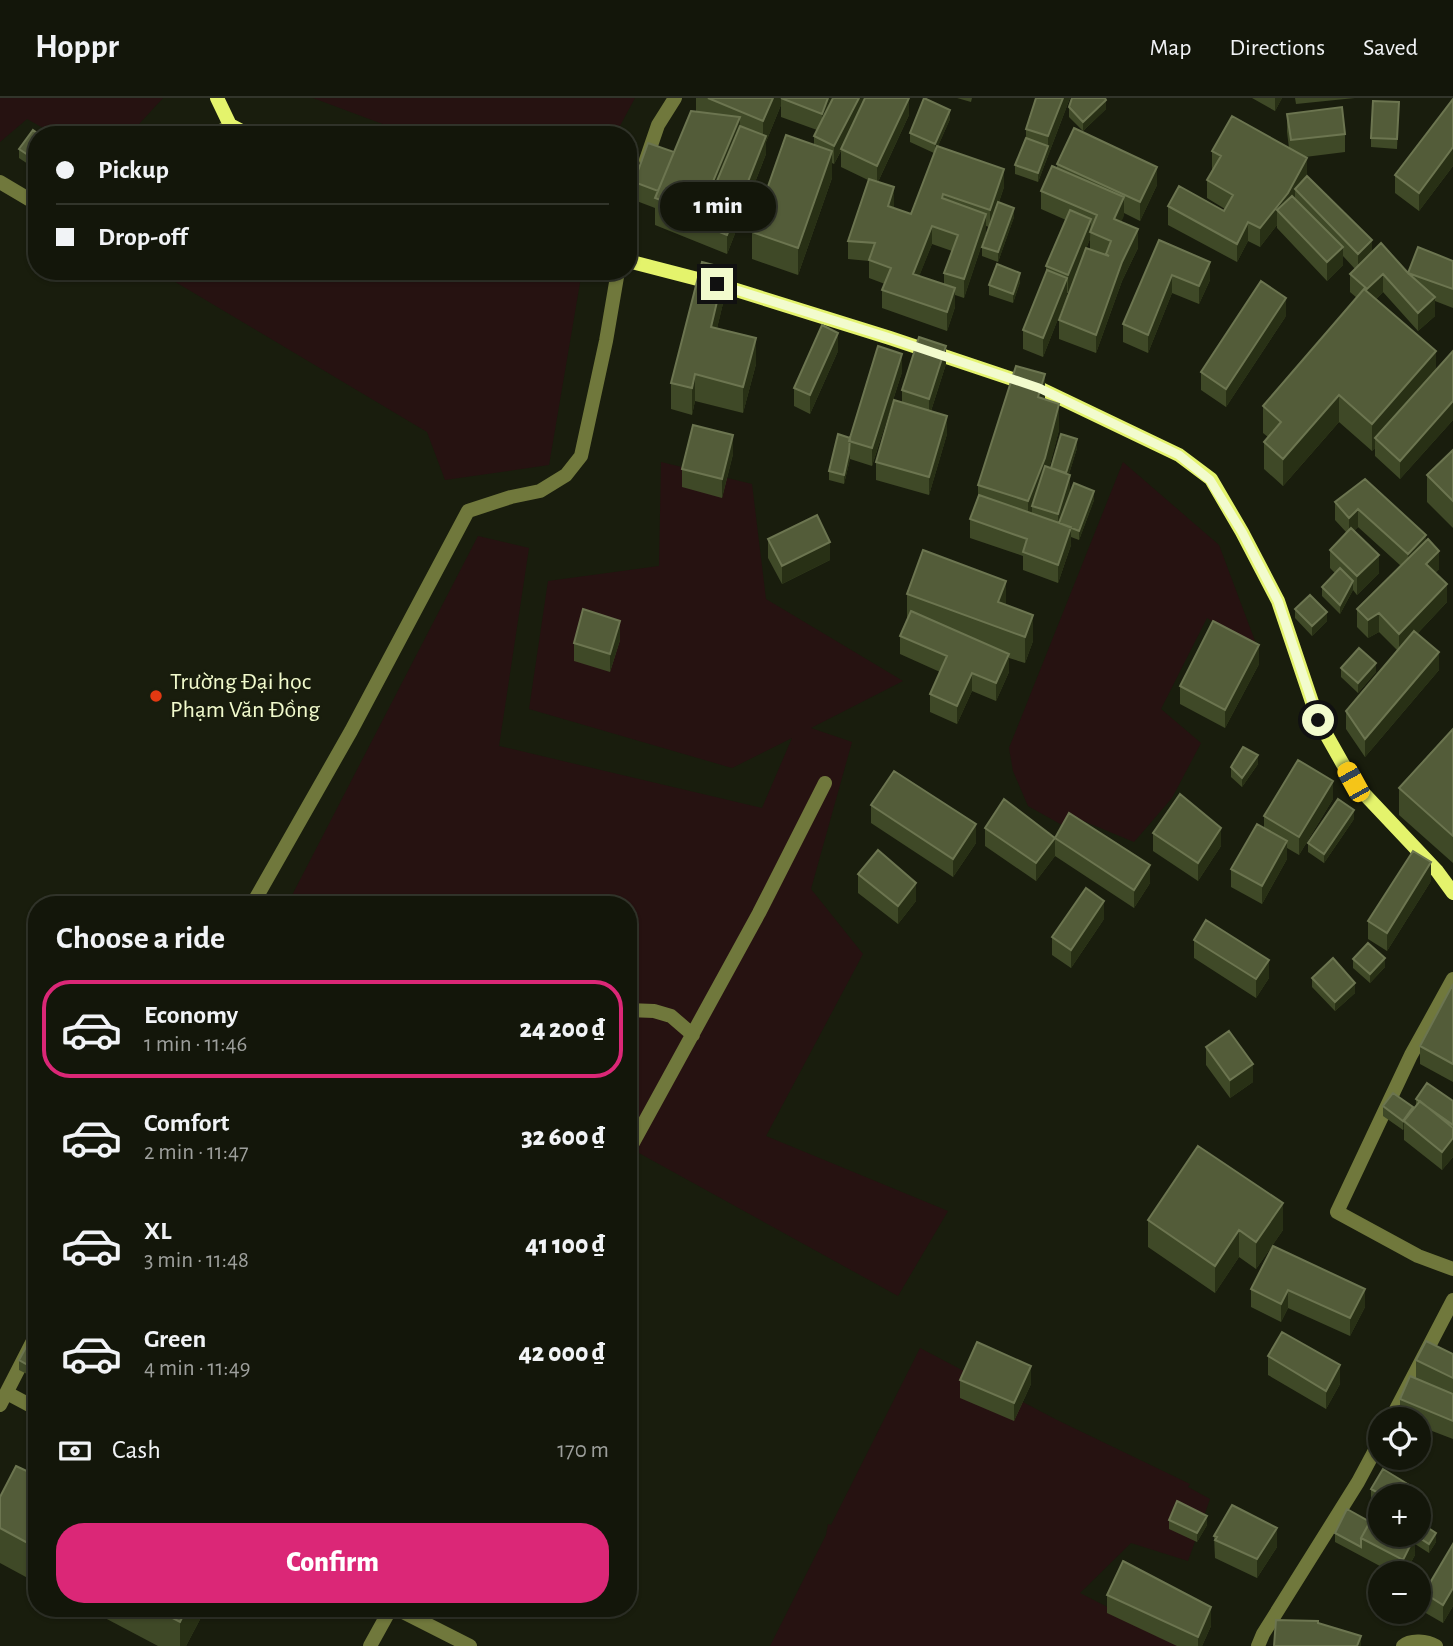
<!DOCTYPE html>
<meta charset="utf-8">
<style>
body{margin:0;font-family:"Alegreya Sans",sans-serif;background:#202318;color:#f1f3f6;height:100vh;display:flex;flex-direction:column;font-size:26px;white-space:nowrap}
*{box-sizing:border-box;margin:0}
p{font-size:23px;color:#9d9f9c}
.icon{flex:none;width:38px;height:38px;fill:none;stroke:currentColor;stroke-width:2;stroke-linecap:round;stroke-linejoin:round}
.map{position:relative;flex:1;overflow:hidden}
.details{position:absolute;left:28px;top:798px;width:609px;height:721px;display:flex;flex-direction:column;background:#13160a;border-radius:28px;box-shadow:0 2px 5px #0004,0 0 0 2px #32352b}
.details>*{flex:none}
.banner{position:absolute;left:28px;top:28px;width:609px;height:154px;border-radius:28px;box-shadow:0 2px 5px #0004,0 0 0 2px #32352b;display:grid;align-content:center;height:154px;padding:0 28px;background:#13160a}
.controls{position:absolute;left:1368px;top:1309px;display:grid;gap:14px}
.controls a{display:grid;place-items:center;width:63px;height:63px;border-radius:50%;background:#13160a;box-shadow:0 2px 5px #0004,0 0 0 2px #32352b;font-size:35px}
.end{position:absolute;width:32px;height:32px;margin:-16px;border:9px solid #f2fbcd;background:#111;box-shadow:0 0 0 4px #111}
.from{border-radius:50%}
.bubble{position:absolute;height:49px;border-radius:24px;background:#13160a;box-shadow:0 2px 5px #0004,0 0 0 2px #32352b;font-size:23px;font-weight:800;line-height:49px;text-align:center}
.car{position:absolute;width:21px;height:42px;margin:-21px -10px;border-radius:9px;box-shadow:0 0 5px 2px #0007;background:linear-gradient(#f5c518 24%,#345 0 40%,#f5c518 0 76%,#345 0 86%,#f5c518 0)}
.banner b{display:flex;align-items:center;gap:24px;height:66px;font-size:26px}
.banner b+b{border-top:2px solid #32352b}
.banner i{width:18px;height:18px;background:#f1f3f6}
ul{padding:0;list-style:none}
li{display:flex;align-items:center;gap:21px;height:98px;margin:0 14px 10px;padding:0 14px;border:4px solid transparent;border-radius:28px}
li div{flex:1}
li b{display:block;font-size:26px}
li em{font-style:normal;font-weight:800}
li.current{border-color:#db2777}
li>.icon{width:63px;height:63px;stroke-width:1.5}
h2{padding:0 28px;font-size:32px;line-height:84px}
.pay{display:flex;align-items:center;gap:18px;height:77px;padding:0 28px;font-size:26px}
.pay p{margin-inline-start:auto}
.button{display:flex;gap:14px;margin-top:auto;padding:14px 28px}
.button a{flex:1;height:80px;border-radius:28px;background:#db2777;color:#fff;font-size:28px;font-weight:800;line-height:80px;text-align:center}
header{display:flex;align-items:center;gap:42px;box-sizing:border-box;height:98px;padding:0 35px;background:#13160a;border-bottom:2px solid #32352b}
header strong{font-size:33px}
nav{display:flex;gap:38px;margin-inline-start:auto;font-size:24px}
.map>svg:first-child{display:block}
</style>
<header>
<strong>Hoppr</strong>
<nav><a>Map</a><a>Directions</a><a>Saved</a></nav>
</header>
<div class="map">
<svg width="1453" height="1548" viewBox="0 0 1453 1548">
<rect width="100%" height="100%" fill="#191d0d"/>
<path fill="#261211" d="M0 0H163L129 37H56L27 21 0 44Z
M313 0H635L615 37H412Z
M157 173H582L549 367 445 382 427 334Z
M661 364 752 386 766 501 903 583 811 630 852 644 811 791 863 856 766 1038 948 1113 898 1198 628 1049V807H287L478 438 529 450 499 648 762 710 792 640 732 670 529 611 548 483 659 468Z
M1123 364 1219 447 1258 551 1207 520 1161 611 1201 645 1172 700 1134 744 1076 720 1062 727 1028 708 1013 673 1009 650Z
M920 1250 1057 1322 1190 1386 1188 1389 1210 1401 1188 1463 1131 1445 1080 1495 1183 1548H770L826 1437 828 1426 831 1427Z"/>
<g fill="none" stroke-linecap="round" stroke-linejoin="round">
<path stroke="#70783c" stroke-width="14" d="M215 37 230 27
M646 62 658 27 675 0
M0 84 37 106
M628 112 639 81
M252 807 351 633 468 413 511 399 540 393 566 377 581 358 606 243 618 173
M1453 881 1411 957 1337 1114 1418 1158 1453 1171
M628 912 654 913 671 918 693 937
M628 1054 759 815 825 685
M7 1295 37 1311
M0 1307 37 1235
M1391 1321 1453 1202
M395 1510 470 1548
M370 1548 391 1510
M1258 1548 1263 1536 1358 1384 1381 1341
M1403 1548C1411 1541 1427 1543 1436 1548"/>
<path stroke="#e4f36c" stroke-width="14" d="M217 0 230 27 249 37
M628 163 717 186 890 240 1039 290 1179 357 1211 381 1242 434 1278 503 1318 622 1353 684 1437 773 1453 795"/>
</g>
<path fill="#3f4927" fill-rule="evenodd" d="M696 0H909V17L878 84 894 108 893 110 911 116 934 55 910 44V35L950 21 938 48 1004 89 999 104 1014 119 998 164 982 158V149L989 129 986 128V134L964 200 955 197V209L947 233 882 210V192L885 186 869 180V163L848 161V143L868 82 841 69V53L834 66 832 65V80L798 177 752 161V134L814 47V38L817 32 781 19V7L766 44V56L727 156 655 127V110L634 102V84L674 54 696 14ZM932 146 952 153 944 175V187L919 178Z
M957 0H972L971 4Z
M1036 0H1070L1038 84 1015 76V67L1026 40V31Z
M1252 0H1282L1275 13Z
M1295 0H1355L1296 6Z
M1453 1V68L1419 113 1395 95V77Z
M1399 4 1397 51 1371 49V40Z
M1069 9 1106 11 1083 33 1069 19Z
M1287 16 1345 36V54L1305 59 1307 78 1372 155 1408 175 1453 163V210L1435 203V218L1418 233 1383 194 1376 201 1436 272 1453 253V322L1400 381 1375 358V350L1372 353 1339 324 1283 388 1264 371V344L1268 339 1263 335V308L1357 200 1350 194V176L1355 171 1343 158V167L1327 183 1277 130V127L1260 149 1248 143 1237 164 1168 127V108L1224 113 1225 111 1207 100V82L1213 72H1212V53L1289 50 1287 34Z
M37 37V72L19 60V51Z
M1057 66 1157 87 1140 123 1124 115 1121 124 1138 150 1122 183 1096 255 1059 241V222L1084 156 1068 195H1067V198L1043 259 1023 251V232L1046 174V168L1066 122 1041 111V93L1057 70ZM1090 141V152L1086 151Z
M1159 142 1210 182 1199 206 1172 195 1148 255 1123 244V226Z
M1020 184 1013 205 989 197V187Z
M725 197 717 230 756 266 743 315 695 303 692 317 671 311V285Z
M1286 218 1226 309 1201 292V274Z
M838 253 810 316 794 308V290Z
M946 266 931 313 947 336 929 397 876 382V364L902 304V292Z
M902 274 872 368 850 361 844 386 829 382V373L850 340Z
M1045 301 1059 332 1049 370H1051L1077 350 1069 376 1070 395 1094 402 1079 442 1071 439V447L1058 485 1023 472V458L970 440V421L978 398V387Z
M1453 352V430L1427 404V377Z
M733 356 722 400 682 389V371Z
M1365 381 1426 443 1439 471 1435 475 1447 504 1417 536 1439 572 1365 659 1346 631V613L1397 552 1379 534 1368 540 1357 529V511L1401 468 1358 429 1354 433 1379 475 1357 497 1353 492 1340 516 1322 498V489L1335 475 1330 470V452L1346 434 1335 422V404Z
M768 441 830 462 782 486 768 460Z
M907 496 1006 507 1033 543 1025 565 1009 560V574L996 603 972 593 957 626 930 614V596L940 574 900 556V538L907 522Z
M1295 511 1327 523 1312 538 1295 520Z
M620 542 610 574 574 563V545Z
M1259 566 1225 630 1180 606V588Z
M1341 570 1376 574 1358 595 1341 579Z
M1453 631V765L1399 717V690Z
M1258 666 1242 689 1231 679V669Z
M1333 701 1299 757 1287 750V761L1262 806 1231 789V771L1264 730V718Z
M871 707 976 745 953 779 871 725Z
M1354 721 1324 765 1308 754V745Z
M985 730 1055 740 1150 785 1134 810 1055 758 1036 783 985 748Z
M1153 735 1221 748 1198 783 1153 753Z
M858 776 916 803 898 826 858 795Z
M1431 783 1387 853 1368 841V823Z
M1104 821 1071 870 1052 857V839Z
M1194 842 1269 880 1256 900 1194 860Z
M1353 861 1385 869 1370 885 1353 870Z
M1312 880 1355 895 1335 913 1312 889Z
M1453 886V984L1420 966V948Z
M1206 949 1253 984 1230 1000 1206 967Z
M1416 1001 1453 1003V1059L1442 1072 1404 1042V1030L1403 1032 1383 1018V1008L1413 1013 1416 1009Z
M1148 1122 1283 1132 1256 1171 1239 1159 1215 1195 1148 1149Z
M1273 1148 1365 1209 1350 1238 1288 1210 1281 1224 1251 1209V1191Z
M37 1243V1281L19 1272V1262Z
M1453 1256V1341L1419 1328V1321H1404L1400 1320V1301L1428 1286 1416 1280V1262Z
M1268 1258 1340 1286 1326 1311 1268 1277Z
M960 1282 1031 1286 1014 1323 960 1300Z
M37 1369V1485L0 1465V1399L33 1376Z
M1371 1391 1419 1398H1381V1406L1371 1400Z
M1169 1422 1207 1427 1197 1444 1169 1431Z
M1335 1435 1419 1437 1436 1444 1429 1455 1415 1446V1457L1405 1475H1393L1335 1444Z
M1214 1438 1277 1449 1257 1480 1215 1460Z
M1453 1446V1508L1443 1525 1424 1514V1495Z
M1107 1497 1211 1528 1202 1548H1177L1107 1515Z
M86 1510H206L186 1548H158Z"/>
<path fill="#283015" d="M773 0H784H781V7L766 44V56L727 156V137L763 45V23Z
M828 0H835L822 34V16Z
M859 0H868L834 66V48Z
M909 0V17L877 86V68Z
M1063 0H1070L1038 84V75L1048 48V38Z
M1275 0H1282L1275 13Z
M1106 2V11L1083 33V24Z
M950 12V21L935 55V46Z
M740 19V46L699 126V117Z
M1453 49V68L1419 113V95Z
M832 53V80L798 177V150Z
M1307 60V78L1295 91V102L1277 112V127L1260 149V130Z
M1157 69V87L1140 123V104Z
M1004 71V89L990 130V112Z
M894 89V108L888 126V108Z
M1124 99V118L1114 139V121Z
M1014 110V119L998 164V154Z
M986 116V134L964 200V181Z
M1091 121 1090 141 1068 195V177Z
M1248 124V143L1237 164V146Z
M932 128V146L913 194V176Z
M1138 131V150L1122 183 1096 255V237L1122 164Z
M1372 142V160L1358 174V156Z
M1343 149V167L1327 183V164Z
M1210 164V182L1199 206V188Z
M725 170V197L711 256V229Z
M1020 175V184L1013 205V196Z
M1383 176V194L1367 209V191Z
M1172 177V195L1148 255V237Z
M1067 180V198L1043 259V240Z
M955 190V209L947 233V214Z
M1435 199V218L1418 233V215Z
M1286 200V218L1226 309V291Z
M838 235V253L810 316V297Z
M756 240V266L743 315V289Z
M946 248V266L929 319V301Z
M1436 253V280L1375 340V350L1372 353V326Z
M902 256V274L872 368V350Z
M695 276V303L692 317V290Z
M1045 276V303L1038 299Z
M1339 297V324L1283 388V361Z
M1453 303V322L1400 381V363Z
M1059 306V332L1045 387 1032 408V419L1028 430V403Z
M947 318V336L929 397V379Z
M733 337V356L722 400V381Z
M1077 341V350L1065 389V379Z
M849 354 850 361 844 386V377Z
M1070 377V395L1058 435V416Z
M1094 393V402L1079 442V433Z
M1358 411V429L1349 438V420Z
M1071 429V447L1058 485V467Z
M1426 437V456L1408 475V456Z
M830 444V462L782 486V468Z
M1439 453V471L1426 484V466Z
M1379 457V475L1357 497V478Z
M1006 483V509L998 531V504Z
M1353 483V492L1340 516V507Z
M1447 486V504L1399 555V536Z
M1327 514V523L1312 538V528Z
M1379 515V534L1368 540V522Z
M1033 517V543L1025 565V539Z
M620 523V542L610 574V556Z
M1259 547V566L1225 630V612Z
M1439 554V572L1365 659V641Z
M1009 556V574L996 603V585Z
M1376 565V574L1358 595V585Z
M972 575V593L957 626V608Z
M1258 657V666L1242 689V680Z
M1333 683V701L1299 757V739Z
M1354 712V721L1324 765V756Z
M976 726V745L953 779V761Z
M1221 730V748L1198 783V765Z
M1055 740V758L1036 783V765Z
M1287 743V761L1262 806V788Z
M1431 764V783L1387 853V835Z
M1150 767V785L1134 810V792Z
M916 785V803L898 826V808Z
M1104 803V821L1071 870V852Z
M1385 860V869L1370 885V876Z
M1269 862V880L1256 900V881Z
M1355 885V895L1335 913V904Z
M1253 966V984L1230 1000V982Z
M1413 1009V1018L1404 1023V1030L1403 1032V1023Z
M1453 1040V1059L1442 1072V1054Z
M1283 1105V1132L1256 1171V1144Z
M1239 1132V1159L1215 1195V1168Z
M1365 1191V1209L1350 1238V1220Z
M1288 1192V1210L1281 1224V1206Z
M1340 1267V1286L1326 1311V1293Z
M1031 1268V1286L1014 1323V1305Z
M1207 1418V1427L1197 1444V1435Z
M1277 1430V1449L1257 1480V1461Z
M1436 1435V1444L1429 1455V1446Z
M1415 1438V1457L1405 1475H1403V1462Z
M1453 1490V1508L1443 1525V1507Z
M1211 1509V1528L1202 1548H1198V1539Z
M187 1510H206L186 1548H180V1524Z
M1361 1538V1548H1357Z"/>
<path fill="#535c39" stroke="#6c7550" stroke-width="2" d="M708 0H773L763 23Z
M781 0H828L822 16Z
M833 0H859L834 48 814 38Z
M865 0H909L877 68 841 51Z
M924 0 950 12 935 46 910 35Z
M1036 0H1063L1048 38 1026 31Z
M1072 0H1105L1106 2 1083 24 1069 9Z
M1453 1V49L1419 95 1395 77Z
M1373 3 1399 4 1397 41 1371 40Z
M1342 9 1345 36 1291 42 1287 16Z
M691 13 740 19 699 117 655 100Z
M1232 18 1307 60 1288 95 1260 130 1248 124 1237 146 1168 108 1179 88 1224 113 1233 97 1207 82 1221 58 1212 53Z
M740 28 766 38 727 137 699 126Z
M1074 30 1157 69 1140 104 1057 66Z
M33 32 40 37H37V63L19 51Z
M786 37 832 53 798 150 752 134Z
M1026 40 1048 48 1038 75 1015 67Z
M648 45 674 54 658 93 634 84Z
M937 48 1004 71 990 112 943 96 942 100 986 116 964 181 944 175 958 137 932 128 913 176 955 190 947 214 882 192 891 170 869 162 875 145 848 143 869 81 894 89 888 108 911 116Z
M1052 68 1124 99 1114 121 1138 131 1122 164 1096 237 1059 222 1086 150 1109 158 1106 156 1111 143 1090 134 1097 117 1041 93Z
M1307 78 1372 142 1358 156 1295 91Z
M1292 98 1343 149 1327 164 1277 112Z
M998 104 1014 110 998 154 982 149Z
M1070 112 1091 121 1068 177 1046 168Z
M1159 142 1210 164 1199 188 1172 177 1148 237 1123 226Z
M1381 145 1408 175 1418 149 1453 163V191L1408 175 1435 199 1418 215 1383 176 1367 191 1350 176Z
M702 164 725 170 711 229 756 240 743 289 695 276 692 290 671 285Z
M997 166 1020 175 1013 196 989 187Z
M1047 172 1067 180 1043 240 1023 232Z
M1261 183 1286 200 1226 291 1201 274Z
M1364 191 1436 253 1372 326 1339 297 1283 361 1264 344 1281 324 1263 308Z
M822 227 838 235 810 297 794 290Z
M919 239 946 248 929 301 902 292Z
M878 248 902 256 872 350 849 343Z
M1453 253V303L1400 363 1375 340Z
M1016 268 1045 276 1038 299 1059 306 1045 360 1028 403 978 387Z
M894 302 947 318 929 379 876 364Z
M693 327 733 337 722 381 682 371Z
M838 336 850 340 849 354 844 377 829 373Z
M1061 336 1077 341 1066 375 1051 370Z
M1453 352V403L1427 377Z
M1045 368 1070 377 1058 416 1032 408Z
M1365 381 1426 437 1408 456 1358 411 1349 420 1335 404Z
M1074 385 1094 393 1079 433 1059 425Z
M979 397 1071 429 1058 467 1023 454 1027 441 970 421Z
M817 417 830 444 782 468 768 441Z
M1351 430 1379 457 1357 478 1330 452Z
M1428 441 1439 453 1426 466 1447 486 1399 536 1379 515 1368 522 1357 511Z
M923 452 1006 483 998 504 1033 517 1025 539 907 496Z
M1340 470 1353 483 1340 507 1322 489Z
M1310 497 1327 514 1312 528 1295 511Z
M583 511 620 523 610 556 574 545Z
M911 513 1009 556 996 585 972 575 957 608 930 596 947 558 900 538Z
M1213 523 1259 547 1225 612 1180 588Z
M1414 533 1439 554 1365 641 1346 613Z
M1359 550 1376 565 1358 585 1341 570Z
M1453 631V738L1399 690Z
M1243 649 1258 657 1242 680 1231 669Z
M1298 662 1333 683 1299 739 1264 718Z
M894 673 976 726 953 761 871 707Z
M1180 696 1221 730 1198 765 1153 735Z
M1004 701 1055 740 1069 715 1150 767 1134 792 1055 740 1036 765 985 730Z
M1338 701 1354 712 1324 756 1308 745Z
M1257 726 1287 743 1262 788 1231 771Z
M878 752 916 785 898 808 858 776Z
M1413 753 1431 764 1387 835 1368 823Z
M1086 790 1104 803 1071 852 1052 839Z
M1206 822 1269 862 1256 881 1194 842Z
M1368 845 1385 860 1370 876 1353 861Z
M1333 860 1355 885 1335 904 1312 880Z
M1453 886V966L1420 948Z
M1229 933 1253 966 1230 982 1206 949Z
M1427 985 1453 1003V1027L1416 1001Z
M1393 995 1413 1009 1403 1023 1383 1008Z
M1420 1003 1453 1030V1040L1442 1054 1404 1023Z
M1198 1048 1283 1105 1256 1144 1239 1132 1215 1168 1148 1122Z
M1273 1148 1365 1191 1350 1220 1288 1192 1281 1206 1251 1191Z
M1282 1234 1340 1267 1326 1293 1268 1258Z
M31 1240 37 1243V1272L19 1262Z
M1426 1243 1453 1256V1280L1416 1262Z
M977 1244 1031 1268 1014 1305 960 1282Z
M1410 1278 1453 1296V1323L1400 1301Z
M16 1368 33 1376 37 1369V1450L0 1430V1399Z
M1383 1371 1419 1393 1416 1398H1384L1371 1391Z
M1177 1403 1207 1418 1197 1435 1169 1422Z
M1232 1407 1277 1430 1257 1461 1215 1442 1217 1439 1214 1438Z
M1347 1411 1370 1424 1361 1440V1449L1335 1435Z
M1374 1416 1381 1420V1437H1412L1415 1438 1403 1462 1361 1440Z
M1419 1424 1436 1435 1429 1446 1415 1437H1419Z
M1453 1446V1490L1443 1507 1424 1495Z
M1123 1463 1211 1509 1198 1539 1107 1497Z
M153 1510H187L180 1524Z
M1276 1522 1318 1523V1525L1361 1538 1357 1548H1274Z"/>
<g fill="none" stroke-linecap="round" stroke-linejoin="round">
<path stroke="#f2fbcd" stroke-width="9" d="M717 186 890 240 1039 290 1179 357 1210 382 1242 434 1278 503 1318 622"/>
</g>
<circle fill="#e23912" stroke="#191d0d" stroke-width="2.5" cx="156" cy="598" r="7"/>
<g text-anchor="middle" dominant-baseline="central" stroke-width="5" stroke-linejoin="round" paint-order="stroke">
<g font-size="24" fill="#f2fbcd" stroke="#191d0d" text-anchor="start">
<text x="170" y="584">Trường Đại học<tspan x="170" dy="28">Phạm Văn Đồng</tspan></text>
</g>
</g>
</svg>
<div class="controls">
<a><svg class="icon" aria-label="locate" viewBox="0 0 24 24"><circle cx="12" cy="12" r="6"/><path d="M12 2v4M12 18v4M2 12h4M18 12h4"/></svg></a>
<a>+</a>
<a>−</a>
</div>
<i class="end from" style="left:1318px;top:622px"></i>
<i class="end" style="left:717px;top:186px"></i>
<div class="bubble" style="left:660px;top:84px;width:116px">1 min</div>
<i class="car" style="left:1353px;top:684px;rotate:331deg"></i>
<div class="banner">
<b><i class="from"></i>Pickup</b>
<b><i></i>Drop-off</b>
</div>
<section class="details">
<h2>Choose a ride</h2>
<ul>
<li class="current"><svg class="icon" aria-label="car" viewBox="0 0 24 24"><path d="M5 17H2v-5l4-1 3-4h7l3 4 3 1v5h-3M9 17h6M6 11h13"/><circle cx="7" cy="17" r="2"/><circle cx="17" cy="17" r="2"/></svg><div><b>Economy</b><p>1 min · 11:46</p></div><em>24 200 ₫</em></li>
<li><svg class="icon" aria-label="car" viewBox="0 0 24 24"><path d="M5 17H2v-5l4-1 3-4h7l3 4 3 1v5h-3M9 17h6M6 11h13"/><circle cx="7" cy="17" r="2"/><circle cx="17" cy="17" r="2"/></svg><div><b>Comfort</b><p>2 min · 11:47</p></div><em>32 600 ₫</em></li>
<li><svg class="icon" aria-label="car" viewBox="0 0 24 24"><path d="M5 17H2v-5l4-1 3-4h7l3 4 3 1v5h-3M9 17h6M6 11h13"/><circle cx="7" cy="17" r="2"/><circle cx="17" cy="17" r="2"/></svg><div><b>XL</b><p>3 min · 11:48</p></div><em>41 100 ₫</em></li>
<li><svg class="icon" aria-label="car" viewBox="0 0 24 24"><path d="M5 17H2v-5l4-1 3-4h7l3 4 3 1v5h-3M9 17h6M6 11h13"/><circle cx="7" cy="17" r="2"/><circle cx="17" cy="17" r="2"/></svg><div><b>Green</b><p>4 min · 11:49</p></div><em>42 000 ₫</em></li>
</ul>
<div class="pay"><svg class="icon" aria-label="cash" viewBox="0 0 24 24"><path d="M3 7h18v10H3z"/><circle cx="12" cy="12" r="2"/></svg>Cash<p>170 m</p></div>
<div class="button"><a>Confirm</a></div>
</section>
</div>
